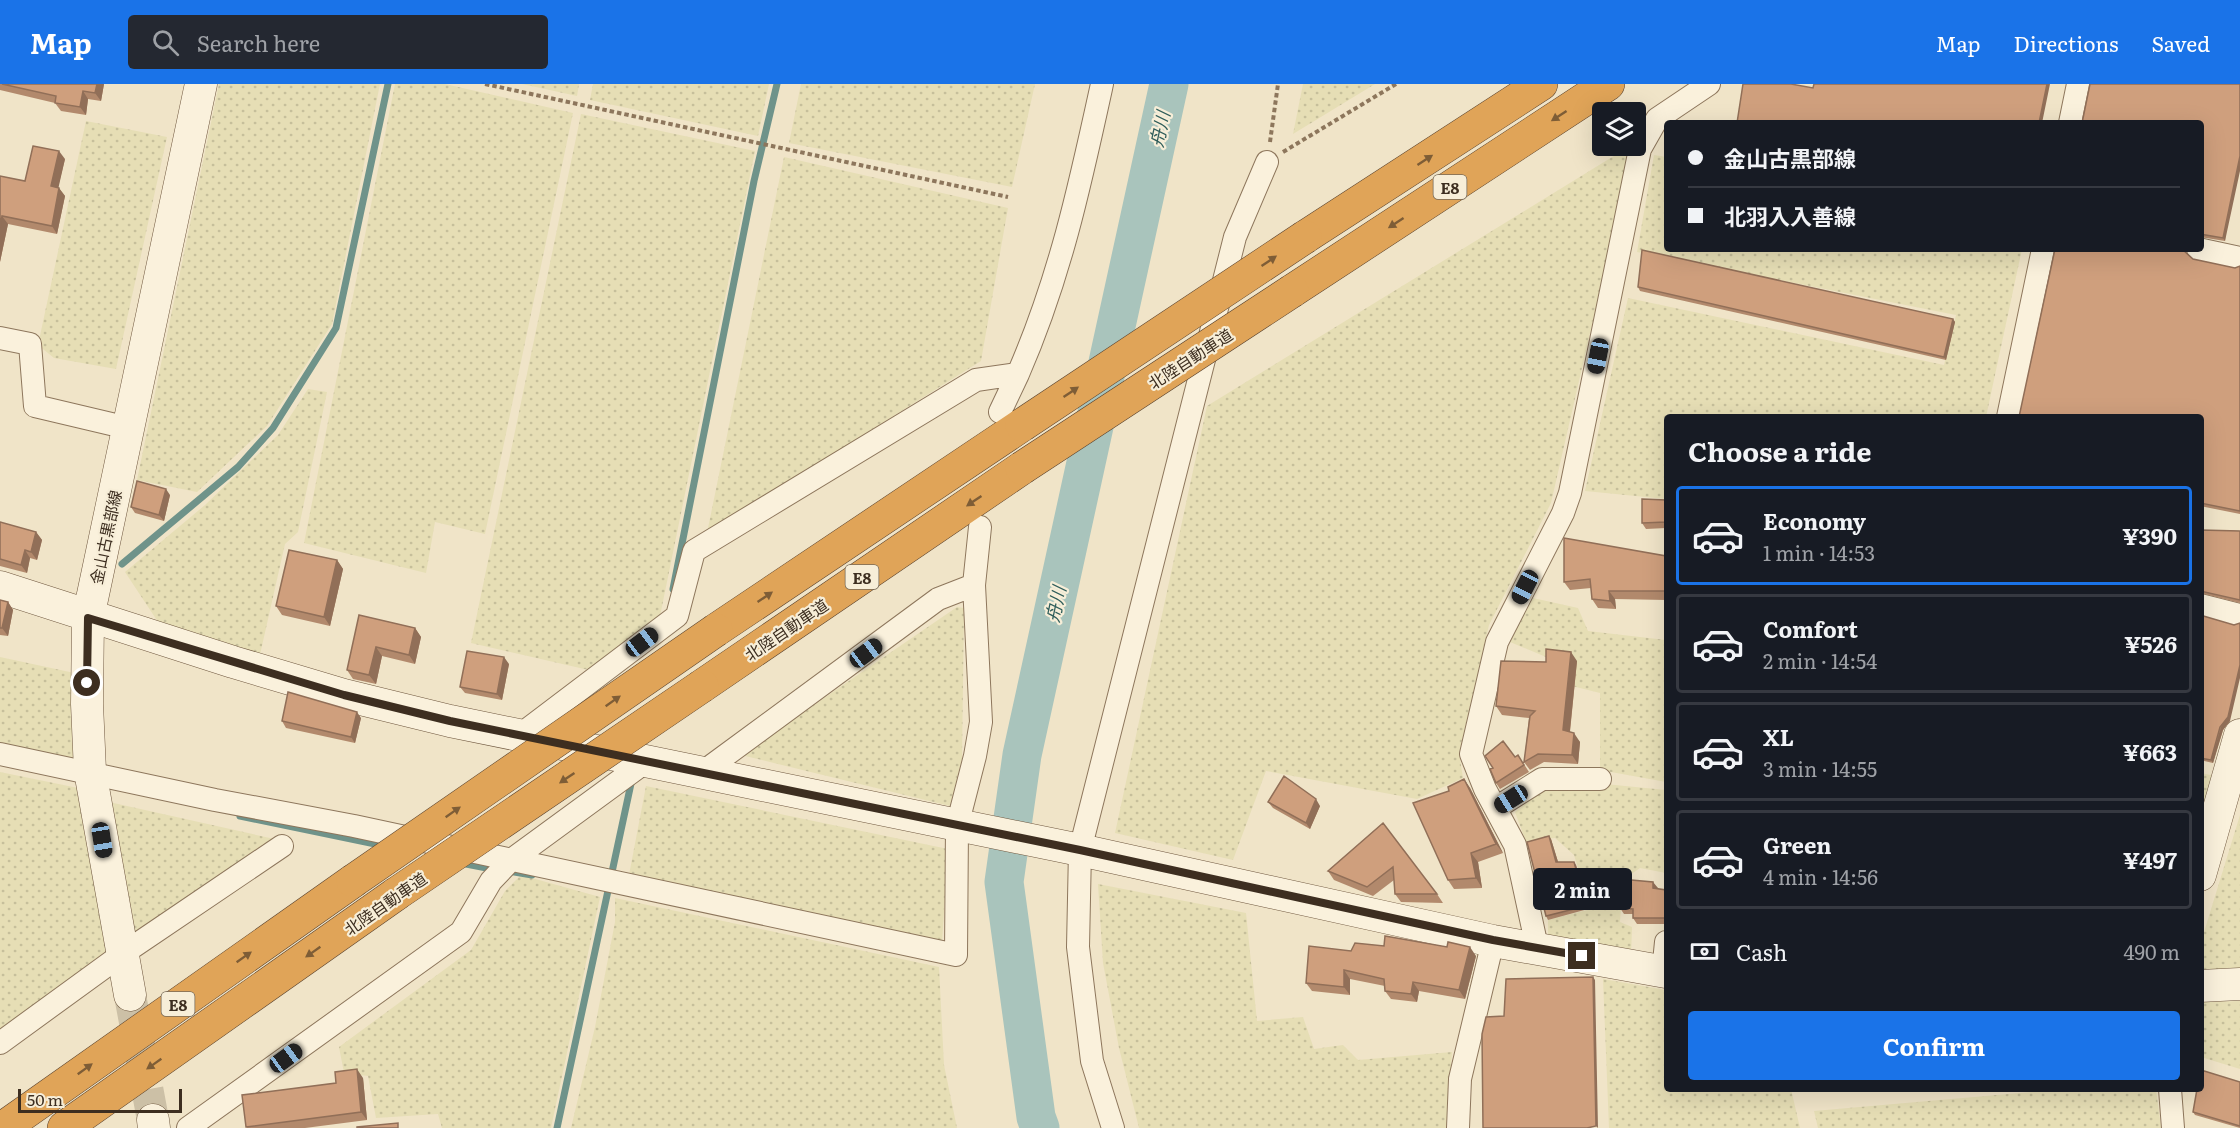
<!DOCTYPE html>
<meta charset="utf-8">
<style>
body{margin:0;font-family:Literata,"Noto Sans JP",serif;background:#242831;color:#f1f3f6;height:100vh;display:flex;flex-direction:column;font-size:22px;white-space:nowrap}
*{box-sizing:border-box;margin:0}
p{font-size:20px;color:#9ea1a6}
.icon{flex:none;width:33px;height:33px;fill:none;stroke:currentColor;stroke-width:2;stroke-linecap:round;stroke-linejoin:round}
.map{position:relative;flex:1;overflow:hidden}
.side{position:absolute;left:1664px;top:330px;width:540px;height:678px;display:flex;flex-direction:column;background:#171b24;border-radius:6px;box-shadow:0 6px 24px #0002}
.side>*{flex:none}
.banner{position:absolute;left:1664px;top:36px;width:540px;height:132px;border-radius:6px;box-shadow:0 6px 24px #0002;display:grid;align-content:center;height:132px;padding:0 24px;background:#171b24}
.fabs{position:absolute;left:1592px;top:18px;display:grid;gap:12px}
.fabs a{display:grid;place-items:center;width:54px;height:54px;border-radius:6px;background:#171b24;box-shadow:0 6px 24px #0002;font-size:30px}
.scale{position:absolute;left:18px;bottom:15px;width:164px;box-sizing:border-box;padding-left:6px;border:3px solid #3d2e20;border-top:0;font-size:16px;line-height:21px;white-space:nowrap;color:#3d2e20;-webkit-text-stroke:4px #f7eed8;paint-order:stroke}
.end{position:absolute;width:27px;height:27px;margin:-14px;border:8px solid #3d2e20;background:#fff;box-shadow:0 0 0 3px #fff}
.from{border-radius:50%}
.bubble{position:absolute;height:42px;border-radius:6px;background:#171b24;box-shadow:0 6px 24px #0002;font-size:20px;font-weight:700;line-height:42px;text-align:center}
.car{position:absolute;width:18px;height:36px;margin:-18px -9px;border-radius:8px;box-shadow:0 0 4px 2px #0007;background:linear-gradient(#222 24%,#8ab4d8 0 40%,#222 0 76%,#8ab4d8 0 86%,#222 0)}
.banner b{display:flex;align-items:center;gap:21px;height:57px;font-size:22px}
.banner b+b{border-top:2px solid #363941}
.banner i{width:15px;height:15px;background:#f1f3f6}
ul{padding:0;list-style:none}
li{display:flex;align-items:center;gap:18px;height:99px;margin:0 12px 9px;padding:0 12px;border:3px solid #363941;border-radius:6px}
li div{flex:1}
li b{display:block;font-size:22px}
li em{font-style:normal;font-weight:700}
li.active{border-color:#1a73e8}
li>.icon{width:54px;height:54px;stroke-width:1.5}
h2{padding:0 24px;font-size:27px;line-height:72px}
.pay{display:flex;align-items:center;gap:15px;height:66px;padding:0 24px;font-size:22px}
.pay p{margin-inline-start:auto}
.cta{display:flex;gap:12px;margin-top:auto;padding:12px 24px}
.cta a{flex:1;height:69px;border-radius:6px;background:#1a73e8;color:#fff;font-size:24px;font-weight:700;line-height:69px;text-align:center}
header{display:flex;align-items:center;gap:36px;box-sizing:border-box;height:84px;padding:0 30px;background:#1a73e8;color:#fff}
header strong{font-size:28px}
nav{display:flex;gap:33px;margin-inline-start:auto;font-size:21px}
.search{width:420px;height:54px;background:#242831;display:flex;align-items:center;gap:15px;box-sizing:border-box;padding:0 21px;border-radius:6px;color:#9ea1a6;font-size:22px}
.map>svg:first-child{display:block}
</style>
<header>
<strong>Map</strong>
<div class="search"><svg class="icon" aria-label="search" viewBox="0 0 24 24"><circle cx="10" cy="10" r="6"/><path d="M15 15l6 6"/></svg>Search here</div>
<nav><a>Map</a><a>Directions</a><a>Saved</a></nav>
</header>
<div class="map">
<svg width="2240" height="1044" viewBox="0 0 2240 1044">
<defs>
<pattern id="farmland-dots" width="8" height="8" patternUnits="userSpaceOnUse" patternTransform="scale(1.5)"><rect width="8" height="8" fill="#e6deb5"/><path d="M2 2h.1M6 6h.1" fill="none" stroke="#c6bf9b" stroke-width="1.8" stroke-linecap="round"/></pattern>
</defs>
<rect width="100%" height="100%" fill="#f0e4c8"/>
<path fill="url(#farmland-dots)" d="M219 0H380L332 240 267 342 197 408 137 396Z
M395 0H445L573 29 485 450 435 438 426 489 304 459Z
M522 0H579L577 12Z
M593 0H769L758 52 590 16Z
M801 0H1035L1012 103 789 59Z
M1303 0H1375L1293 50Z
M581 30 755 67 659 537 593 587 471 559Z
M86 37 167 53 116 285 54 274 38 261Z
M1630 62H1633L1551 419 1489 541 1459 669 1463 694 1417 715 1266 687 1233 776 1115 749 1207 322Z
M1654 71 1666 73V165H2022L1986 333H1666V415L1585 407 1628 214 1944 281 1956 231 1637 168Z
M784 73 1008 124 981 277 707 449Z
M308 305 327 308 298 448 285 460 259 575 162 544 125 488 205 421 278 351Z
M1533 514 1578 524 1588 547 1666 556V698L1600 686V609L1552 597 1546 573 1510 558Z
M957 523 964 524 962 675 950 722 741 671Z
M0 573 79 590 80 680 0 664Z
M0 688 83 705 111 867 0 946Z
M2201 689 2215 692 2201 745Z
M1605 700 1666 706V789L1640 784 1623 796 1620 838 1632 843 1631 874 1548 854V836L1591 825 1574 771 1555 754 1526 758 1515 728 1545 705Z
M646 702 948 765 942 859 629 791Z
M109 718 279 756 132 855Z
M2240 731V890L2211 891 2201 884 2200 861Z
M521 791 600 813 551 1044H442L438 1030 376 1034 368 992 344 989 339 963 471 866 505 807Z
M1098 800 1246 829 1257 937 1303 933 1314 965 1343 961 1358 976 1452 968 1447 1044H1139L1119 964 1103 879Z
M615 814 939 883 944 981 957 1044H571L595 943 615 838Z
M1603 895 1666 906V1005H1791L1800 1044H1609Z
M2240 917V985L2201 973V918Z
M2066 1005H2156L2161 1044H1818L1814 1027Z"/>
<g fill="none" stroke-linecap="round" stroke-linejoin="round">
<path stroke="#6f938a" stroke-width="7" d="M122 480 238 383 273 344 336 244 388 0
M673 505 754 97 777 0
M240 732 385 762
M461 779 497 786
M508 787 532 791
M557 1044 632 695"/>
<path stroke="#a9c4bc" stroke-width="39" d="M1040 1044 1036 1033 1004 798 1022 671 1169 0"/>
<path stroke="#ccc0a6" stroke-width="32" stroke-dasharray="32 16" stroke-linecap="butt" d="M130 911 153 1036"/>
<defs>
<path id="minor" d="M2070 39 2078 0
M2198 165 2240 174
M0 254 30 260 35 322 128 344
M1018 290C1060 194 1080 101 1102 0
M2008 333 2043 165
M2200 521 2240 531
M520 651 677 532 694 467 976 296 1018 290 1000 328
M0 670 215 716 354 742 956 871 957 742 975 672 981 638 974 501 980 443
M703 688 938 515 974 501
M1496 724 1542 695H1600
M1537 863 1515 761 1485 705 1471 670 1497 558 1563 429 1570 409 1640 65 1657 35 1709 0
M1663 888 1666 858
M0 959 121 871 282 762
M2170 1005 2173 1044
M188 1044 461 848 491 797 510 777 648 676
M1113 1044 1092 977 1078 863 1080 766 1235 153 1267 78
M1458 1044 1460 995 1493 857"/>
<path id="secondary" d="M0 503 233 578 344 611 450 637 1080 766 1493 857 1666 888
M2200 791 2240 651
M2200 902 2240 900
M130 911 90 687 87 620 88 534 201 0
M153 1036 154 1044"/>
<path id="motorway" d="M1305 153 1541 0
M1292 207 1608 0
M716 546 1022 341
M702 602 1022 384
M3 1044 353 797
M64 1044 396 810"/>
</defs>
<use href="#minor" stroke="#8d765c" stroke-width="24"/>
<use href="#secondary" stroke="#6f573f" stroke-width="33"/>
<use href="#motorway" stroke="#5b4430" stroke-width="34"/>
<path stroke="#8d765c" stroke-width="4" stroke-dasharray="4.5 3" stroke-linecap="butt" d="M485 0 1008 113
M1270 58 1278 0
M1283 68 1396 0"/>
<use href="#minor" stroke="#faf1dc" stroke-width="22"/>
<use href="#secondary" stroke="#faf1dc" stroke-width="32"/>
<use href="#motorway" stroke="#e0a458" stroke-width="33"/>
<defs>
<path id="motorway-bridge" d="M1022 341 1305 153
M1022 384 1292 207
M353 797 716 546
M396 810 702 602"/>
</defs>
<use href="#motorway-bridge" stroke="#5b4430" stroke-width="34" stroke-linecap="butt"/>
<use href="#motorway-bridge" stroke="#e0a458" stroke-width="33"/>
</g>
<path fill="#b2896c" d="M0 0H104L101 17 88 15 86 31 61 27 55 19 0 6Z
M2240 0 2225 157 2200 153V39Z
M65 75 58 103 65 112 57 150 8 140 0 178V92L25 97Z
M2055 165H2185V168L2193 175 2235 184 2240 182V430L2200 422V333Z
M1638 203 1953 235 1955 238 1946 276 1640 207Z
M170 411 164 437 135 429 131 423Z
M1666 416V444L1646 445 1642 439Z
M0 438 36 448 42 456 37 476 30 474 27 489 0 482Z
M2200 446 2240 447V519L2200 509Z
M1666 472V516L1615 515 1616 525 1598 524 1592 515 1591 504 1570 506 1564 498Z
M337 476 343 485 330 542 282 531 276 522Z
M0 516 8 518 13 526 8 552 0 551Z
M359 531 415 544 421 553 415 580 382 572 376 600 353 595 347 586Z
M2200 531 2230 637 2223 646 2213 679 2200 676Z
M1577 577 1570 648 1580 658 1578 680 1544 678 1530 686 1524 678 1529 634 1502 631 1496 622 1546 578Z
M509 580 502 616 465 609 460 603Z
M361 634 355 659 286 644 282 637Z
M1518 671 1529 688 1500 705 1496 699 1515 673Z
M1464 695 1470 704 1503 769 1478 778 1482 804 1454 805 1448 796 1449 707Z
M1268 718 1320 722 1310 745 1273 724Z
M1383 739 1437 810 1443 819 1401 818 1395 810 1394 796 1373 812 1334 796 1328 787Z
M1551 755 1558 778 1576 781 1588 825 1548 836 1546 832Z
M1658 804V805L1666 806V840H1637L1633 834V830H1624L1620 824Z
M1351 867 1476 872 1465 915 1419 907 1417 918 1391 915 1385 907V902L1350 895V911L1312 907 1306 899Z
M363 994 367 1036 305 1044H247L246 1043 336 999Z
M2240 998V1044L2195 1031 2193 1028Z"/>
<path fill="#916f58" d="M97 0H104L101 17 95 9Z
M2047 0H2050L2042 39H2039Z
M83 7 88 15 86 31 80 23Z
M59 67 65 75 57 110 51 102Z
M2240 72V87L2225 157 2223 154Z
M59 104 65 112 57 150 52 142Z
M2 132 8 140 0 178V143Z
M1953 235 1955 238 1946 276 1944 273Z
M166 405 170 411 164 437 159 431Z
M36 448 42 456 37 476 31 468Z
M25 466 30 474 27 489 21 481Z
M337 476 343 485 330 542 324 533Z
M1609 507 1615 515 1616 525 1610 517Z
M8 518 13 526 8 552 2 544Z
M415 544 421 553 415 580 409 571Z
M376 563 382 572 376 600 369 591Z
M1571 568 1577 577 1569 655 1563 646Z
M504 573 509 580 502 616 497 610Z
M2240 581V594L2230 637 2223 646 2213 679 2211 676Z
M357 628 361 634 355 659 351 653Z
M1574 649 1580 658 1578 680 1572 671Z
M1464 695 1470 704 1503 769 1496 760Z
M1316 715 1320 722 1310 745 1306 739Z
M1549 752 1551 755 1559 781 1556 778Z
M1471 769 1478 778 1482 804 1476 794Z
M1574 778 1576 781 1588 825 1586 822Z
M1653 798 1658 804V810L1653 804Z
M1470 863 1476 872 1465 915 1459 906Z
M1344 886 1350 895V911L1344 903Z
M1593 893 1595 896 1598 1044 1596 1042Z
M1413 898 1419 907 1417 918 1411 910Z
M357 985 363 994 367 1036 361 1028Z"/>
<path fill="#cf9f7d" stroke="#916f58" stroke-width="1.5" d="M2 0H97L95 9 83 7 80 23 55 19 56 12Z
M1743 0H1791L1813 4 1814 0H2047L2039 39H1737Z
M2090 0H2240V72L2223 154 2200 150V39H2082Z
M33 62 59 67 51 102 59 104 52 142 2 132 0 143V92L25 97Z
M2055 165H2183V166L2193 175 2235 184 2240 182V427L2200 419V333H2019Z
M1642 166 1953 235 1944 273 1638 203Z
M137 397 166 405 159 431 131 423Z
M1642 415 1666 416V438L1642 439Z
M0 438 36 448 31 468 25 466 21 481 0 475Z
M2200 446 2240 447V516L2200 507Z
M1564 454 1666 472V507H1609L1610 517 1592 515 1590 495 1564 498Z
M289 466 337 476 324 533 276 522Z
M0 516 8 518 2 544H0Z
M359 531 415 544 409 571 376 563 369 591 347 586Z
M2200 531 2234 541 2240 539V581L2228 633 2220 643 2211 676 2200 674Z
M1546 565 1571 568 1563 646 1574 649 1572 671 1538 670 1524 678 1530 632 1535 627 1496 622 1501 577 1546 578Z
M467 567 504 573 497 610 460 603Z
M288 608 357 628 351 653 282 637Z
M1503 657 1515 673 1518 671 1524 681 1496 699 1490 685 1493 684 1485 672Z
M1284 692 1316 715 1306 739 1268 718Z
M1464 695 1496 760 1471 769 1476 794 1448 796 1413 719 1449 707 1448 703Z
M1383 739 1437 810H1395L1393 783 1367 803 1328 787Z
M1549 752 1556 778H1574L1586 822 1546 832 1527 758Z
M1620 795 1653 798V804L1666 806V834H1633V825L1620 824Z
M1385 852 1447 863 1448 858 1470 863 1459 906 1413 898 1411 910 1385 907 1384 895 1344 886V903L1306 899 1309 862 1351 867 1355 859 1384 862Z
M1593 893 1596 1042 1587 1044H1483L1482 950 1486 933 1504 932 1506 895Z
M357 985 361 1028 246 1043 242 1011 336 999 335 988Z
M2201 986 2240 998V1042L2193 1028 2197 1005H2200Z
M398 1039V1044H357V1043Z"/>
<defs><path id="oneway-solid" d="M-6-.8H1V-3.2L6.5 0L1 3.2V.8H-6Z" transform="scale(1.5)"/></defs>
<g fill="#7e5d36">
<use href="#oneway-solid" transform="translate(1559 32) rotate(147)"/>
<use href="#oneway-solid" transform="translate(1425 76) rotate(-33)"/>
<use href="#oneway-solid" transform="translate(1396 139) rotate(147)"/>
<use href="#oneway-solid" transform="translate(1269 177) rotate(-34)"/>
<use href="#oneway-solid" transform="translate(1071 308) rotate(-34)"/>
<use href="#oneway-solid" transform="translate(974 417) rotate(146)"/>
<use href="#oneway-solid" transform="translate(765 513) rotate(-34)"/>
<use href="#oneway-solid" transform="translate(613 617) rotate(-35)"/>
<use href="#oneway-solid" transform="translate(567 694) rotate(146)"/>
<use href="#oneway-solid" transform="translate(453 728) rotate(-35)"/>
<use href="#oneway-solid" transform="translate(313 868) rotate(145)"/>
<use href="#oneway-solid" transform="translate(244 873) rotate(-35)"/>
<use href="#oneway-solid" transform="translate(154 980) rotate(145)"/>
<use href="#oneway-solid" transform="translate(85 985) rotate(-36)"/>
</g>
<g fill="none" stroke-linecap="round" stroke-linejoin="round">
<path stroke="#3d2e20" stroke-width="8" d="M87 599 88 534 344 611 450 637 1080 766 1493 856 1582 872"/>
</g>
<g text-anchor="middle" dominant-baseline="central" stroke-width="4.5" stroke-linejoin="round" paint-order="stroke">
<g fill="#f7eed8" stroke="#756857" stroke-width="1.5">
<rect x="1433.5" y="91" width="33" height="24" rx="4.5"/>
<rect x="845.5" y="481" width="33" height="24" rx="4.5"/>
<rect x="161.5" y="908" width="33" height="24" rx="4.5"/>
</g>
<g font-size="15" font-weight="bold" fill="#3d2e20">
<text x="1450" y="103">E8</text>
<text x="862" y="493">E8</text>
<text x="178" y="920">E8</text>
</g>
<g font-size="16" fill="#3d2e20" stroke="#f7eed8">
<text transform="translate(1190 274) rotate(-33)">北陸自動車道</text>
<text transform="translate(105 453) rotate(-78)">金山古黒部線</text>
<text transform="translate(786 545) rotate(-34)">北陸自動車道</text>
<text transform="translate(385 819) rotate(-35)">北陸自動車道</text>
</g>
<g font-size="18" font-style="italic" fill="#2f5d5a" stroke="#f7eed8">
<text transform="translate(1159 45) rotate(-78)">舟川</text>
<text transform="translate(1055 520) rotate(-78)">舟川</text>
</g>
</g>
</svg>
<div class="fabs">
<a><svg class="icon" aria-label="layers" viewBox="0 0 24 24"><path d="M12 4l9 5-9 5-9-5zM3 14l9 5 9-5"/></svg></a>
</div>
<div class="scale">50 m</div>
<i class="end from" style="left:87px;top:599px"></i>
<i class="end" style="left:1582px;top:872px"></i>
<div class="bubble" style="left:1533px;top:784px;width:99px">2 min</div>
<i class="car" style="left:1598px;top:272px;rotate:191deg"></i>
<i class="car" style="left:1525px;top:503px;rotate:207deg"></i>
<i class="car" style="left:642px;top:558px;rotate:53deg"></i>
<i class="car" style="left:866px;top:569px;rotate:53deg"></i>
<i class="car" style="left:1511px;top:715px;rotate:238deg"></i>
<i class="car" style="left:102px;top:756px;rotate:171deg"></i>
<i class="car" style="left:286px;top:974px;rotate:54deg"></i>
<div class="banner">
<b><i class="from"></i>金山古黒部線</b>
<b><i></i>北羽入入善線</b>
</div>
<section class="side">
<h2>Choose a ride</h2>
<ul>
<li class="active"><svg class="icon" aria-label="car" viewBox="0 0 24 24"><path d="M5 17H2v-5l4-1 3-4h7l3 4 3 1v5h-3M9 17h6M6 11h13"/><circle cx="7" cy="17" r="2"/><circle cx="17" cy="17" r="2"/></svg><div><b>Economy</b><p>1 min · 14:53</p></div><em>¥390</em></li>
<li><svg class="icon" aria-label="car" viewBox="0 0 24 24"><path d="M5 17H2v-5l4-1 3-4h7l3 4 3 1v5h-3M9 17h6M6 11h13"/><circle cx="7" cy="17" r="2"/><circle cx="17" cy="17" r="2"/></svg><div><b>Comfort</b><p>2 min · 14:54</p></div><em>¥526</em></li>
<li><svg class="icon" aria-label="car" viewBox="0 0 24 24"><path d="M5 17H2v-5l4-1 3-4h7l3 4 3 1v5h-3M9 17h6M6 11h13"/><circle cx="7" cy="17" r="2"/><circle cx="17" cy="17" r="2"/></svg><div><b>XL</b><p>3 min · 14:55</p></div><em>¥663</em></li>
<li><svg class="icon" aria-label="car" viewBox="0 0 24 24"><path d="M5 17H2v-5l4-1 3-4h7l3 4 3 1v5h-3M9 17h6M6 11h13"/><circle cx="7" cy="17" r="2"/><circle cx="17" cy="17" r="2"/></svg><div><b>Green</b><p>4 min · 14:56</p></div><em>¥497</em></li>
</ul>
<div class="pay"><svg class="icon" aria-label="cash" viewBox="0 0 24 24"><path d="M3 7h18v10H3z"/><circle cx="12" cy="12" r="2"/></svg>Cash<p>490 m</p></div>
<div class="cta"><a>Confirm</a></div>
</section>
</div>
